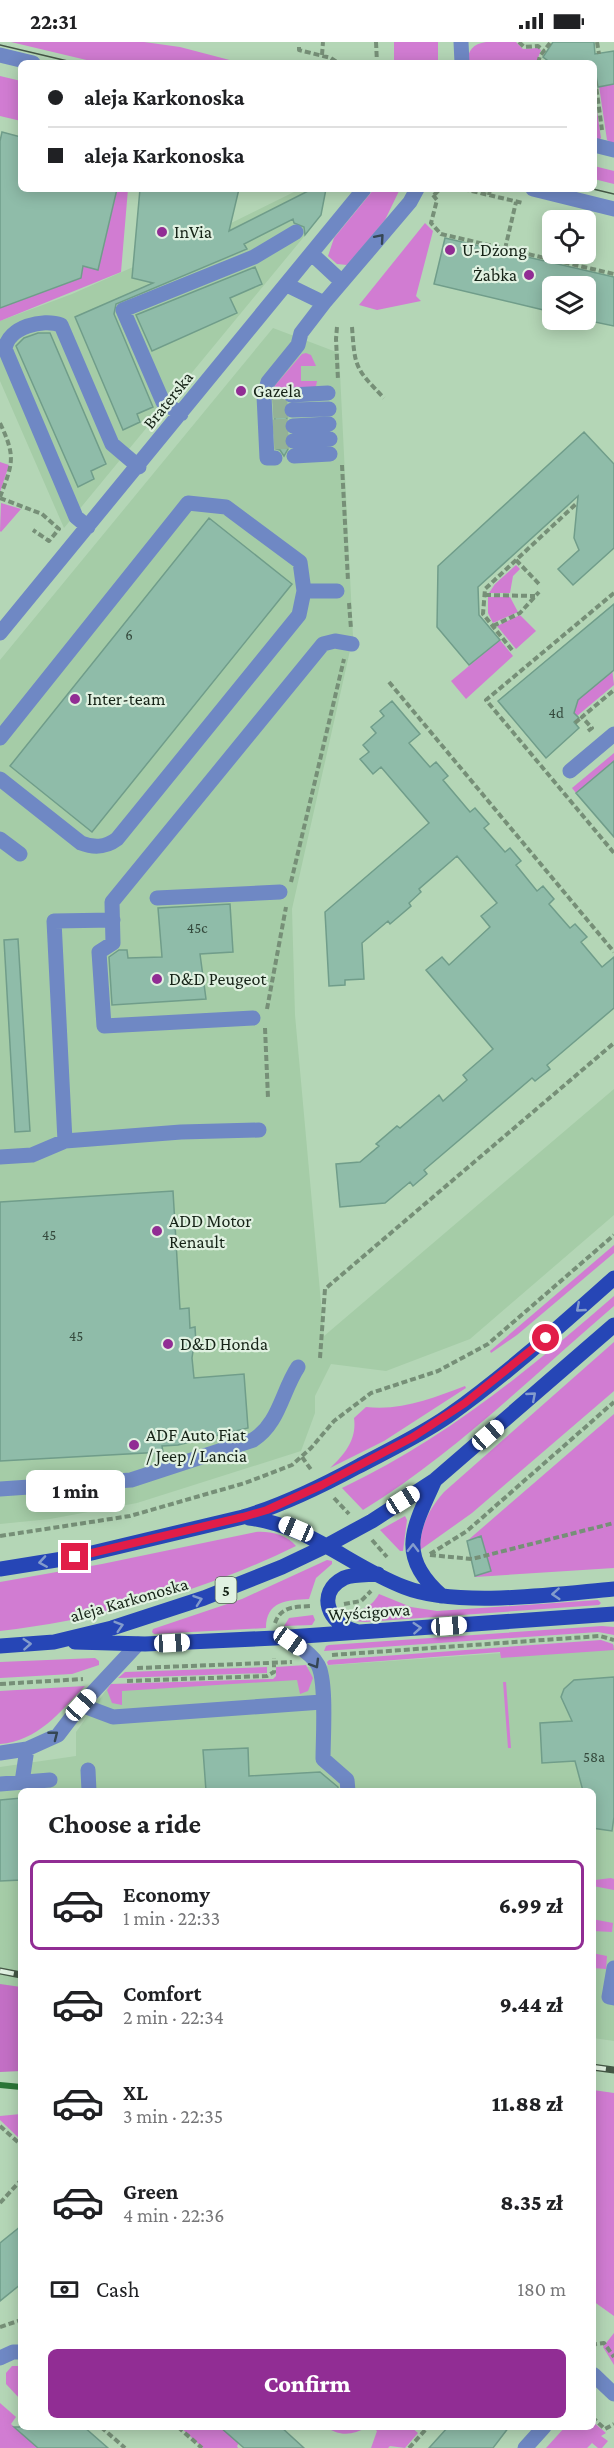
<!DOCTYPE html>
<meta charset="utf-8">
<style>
body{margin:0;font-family:"Crimson Pro",serif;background:#f2f2f2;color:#202124;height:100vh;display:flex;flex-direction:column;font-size:22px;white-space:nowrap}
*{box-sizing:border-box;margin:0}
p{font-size:20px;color:#757577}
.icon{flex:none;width:33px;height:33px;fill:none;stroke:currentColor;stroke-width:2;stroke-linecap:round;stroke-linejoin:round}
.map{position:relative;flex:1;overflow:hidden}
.drawer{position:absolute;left:18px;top:1746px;width:578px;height:642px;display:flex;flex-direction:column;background:#fff;border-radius:9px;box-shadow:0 3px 15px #0003}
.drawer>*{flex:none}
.guide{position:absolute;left:18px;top:18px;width:579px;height:132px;border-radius:9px;box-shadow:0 3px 15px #0003;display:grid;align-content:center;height:132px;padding:0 30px;background:#fff}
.fabs{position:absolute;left:542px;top:168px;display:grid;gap:12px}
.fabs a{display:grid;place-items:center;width:54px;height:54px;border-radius:9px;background:#fff;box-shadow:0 3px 15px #0003;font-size:30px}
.end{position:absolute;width:27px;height:27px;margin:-14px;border:8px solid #e11d48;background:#fff;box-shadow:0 0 0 3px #fff}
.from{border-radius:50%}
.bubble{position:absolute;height:42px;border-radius:9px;background:#fff;box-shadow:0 3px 15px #0003;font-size:20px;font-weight:800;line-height:42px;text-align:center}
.car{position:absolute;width:18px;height:36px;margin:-18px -9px;border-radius:8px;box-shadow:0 0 4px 2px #0007;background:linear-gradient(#fff 24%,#345 0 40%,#fff 0 76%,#345 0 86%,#fff 0)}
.guide b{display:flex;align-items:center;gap:21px;height:57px;font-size:22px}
.guide b+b{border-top:2px solid #e0e0e0}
.guide i{width:15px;height:15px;background:#202124}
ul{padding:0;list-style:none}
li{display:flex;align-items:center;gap:18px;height:90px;margin:0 12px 9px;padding:0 18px;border:3px solid transparent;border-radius:9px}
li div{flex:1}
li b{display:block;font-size:22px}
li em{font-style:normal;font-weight:800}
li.on{border-color:#912d94}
li>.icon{width:54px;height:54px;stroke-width:1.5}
h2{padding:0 30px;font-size:27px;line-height:72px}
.pay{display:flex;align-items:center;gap:15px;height:66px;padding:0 30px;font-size:22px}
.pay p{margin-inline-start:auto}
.cta{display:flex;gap:12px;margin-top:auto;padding:12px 30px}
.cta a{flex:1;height:69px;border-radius:9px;background:#912d94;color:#fff;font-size:24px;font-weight:800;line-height:69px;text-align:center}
.status{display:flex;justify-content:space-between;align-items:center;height:42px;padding:0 30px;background:#fff;direction:ltr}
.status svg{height:16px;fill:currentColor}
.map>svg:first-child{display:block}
</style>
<div class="status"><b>22:31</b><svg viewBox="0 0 49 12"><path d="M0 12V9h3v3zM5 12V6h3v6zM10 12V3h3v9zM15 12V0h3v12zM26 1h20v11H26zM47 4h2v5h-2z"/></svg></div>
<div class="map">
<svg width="614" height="2406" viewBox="0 0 614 2406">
<rect width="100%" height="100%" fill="#b4d6b6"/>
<path fill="#a5cca7" d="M300 147H326L319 174 302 197 64 486 0 339V279L72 252 217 188Z
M273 286 339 311 353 595 292 867 295 973 324 1294 614 1047V1173L470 1297 386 1329 331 1322 315 1354V1371L301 1409 137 1461 50 1477 0 1482V618Z
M614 1603V1999L593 1996 592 1749H21V1951L0 1948V1725L76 1714V1690L109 1644 276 1637 305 1625Z"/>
<path fill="#d17cd2" d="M11 0H144L180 5 241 21H99Z
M394 0H438V21H394Z
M486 0H516L523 7 538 6 541 8 536 21H467C468 8 473 2 486 0Z
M0 34 21 39V79L0 74Z
M614 42V102L607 98 599 44Z
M594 49 601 96 599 98 594 97Z
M594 124 614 129V142L594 137Z
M115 147H128L121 230 0 279V266L81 236 83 224 98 227 115 157 113 156Z
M374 147 399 149 385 178 347 223 337 222 328 214 334 196Z
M425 181 433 189 416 254 421 259 377 268 359 263Z
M306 311 311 313 316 324H301V339H317L316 344 313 347 271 348 302 312Z
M0 420 9 423 0 450Z
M1 461 21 467 1 490 0 489Z
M516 523 520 527 513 534 510 551H489L495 542Z
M488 555H510L518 570 493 581 488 571Z
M520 573 536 589 516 607 497 584Z
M500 598 513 614 466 657 451 639Z
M612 627 614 643 577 674 571 667 581 653 601 639 600 637Z
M614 711V719L576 751 572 746Z
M614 1203V1211L517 1293 491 1311 490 1309Z
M614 1254V1264C532 1334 456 1411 363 1468L342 1446C444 1398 530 1327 614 1254Z
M614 1300V1349L472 1471 420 1508C420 1485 429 1467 444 1450Z
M465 1344 466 1346 384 1399 330 1426C345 1412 357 1397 354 1376L366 1365C402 1369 433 1356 465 1344Z
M614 1372V1526L475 1535 467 1499Z
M405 1474 407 1478 403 1509H400L380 1488Z
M256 1490C270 1489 287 1493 296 1504 202 1550 103 1577 0 1589V1540L102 1522Z
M327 1518 332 1519V1522L316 1536 309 1557C287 1558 266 1559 266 1586L154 1592 152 1590 153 1587 242 1557Z
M379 1552 411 1565 437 1569 598 1558 601 1561 599 1563 365 1580 354 1579 345 1570C361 1569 370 1567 379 1552Z
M313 1573 315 1578 312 1583 284 1584 289 1576Z
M602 1584 614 1585V1593L598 1590 324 1609 326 1604 329 1603Z
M601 1598 613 1602 614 1608 501 1616 500 1610 328 1623 327 1620 329 1618Z
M95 1616 99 1619V1623L72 1632 0 1636V1620Z
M306 1623 313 1636 308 1649 300 1652 297 1638 122 1649V1663L112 1661 107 1648 111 1642 273 1637 276 1634V1625Z
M267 1625V1631L118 1636 125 1630Z
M503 1640H506L511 1706H508Z
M85 1644C60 1670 38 1699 0 1702V1649Z
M611 1836 614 1837V1848L593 1844 595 1838Z
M592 1877 613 1881 612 1890 593 1889Z
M592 1911 607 1914 606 1927 593 1926Z
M593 2048 614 2051V2274L593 2259Z
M21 2072V2098L0 2078V2074Z
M614 2291V2323L603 2305Z
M12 2324H21V2358L6 2342V2331Z
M0 2361 16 2375 11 2382 35 2403 44 2406H0Z
M593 2380 606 2391 601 2394 608 2399 602 2406H598L592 2401 587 2406H546L565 2385H592Z
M180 2385H220L239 2401 237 2404 238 2406H203Z
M327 2385H366C354 2394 337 2394 327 2385Z
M372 2385H411L418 2391 405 2406 390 2404 388 2406H371L377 2389Z"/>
<path fill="#c36fc5" d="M0 1942 21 1945V2029L0 2030Z"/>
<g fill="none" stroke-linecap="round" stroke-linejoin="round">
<path stroke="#2b7638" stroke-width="6" d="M0 2043 21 2045"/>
</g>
<path fill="#8fbca9" stroke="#709d8a" stroke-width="1.5" d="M553 0H594L595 12 614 9V42L598 45 594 21H551L543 15Z
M2 90 21 95V147H117L98 228 83 224 81 236 0 266V99Z
M140 147H239L229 189 312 147H326L321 173 305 193 304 185 294 181 293 177 244 202 247 207 116 262 114 272 153 365 137 372 140 380 123 388 75 275 153 241 132 236Z
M445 196 614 235V284L585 278V244H552V270L434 242Z
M255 225 262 242 230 256 237 271 152 309 136 273Z
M38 291H50L106 422 91 429 94 437 78 445 16 304 24 296Z
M276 348H283L281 354 286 361 282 368 287 376 283 384 287 391 283 400 288 407 284 414 280 408 276 407 274 355Z
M584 390 614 422V506L573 543 558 527 579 508 574 496 578 454 478 545 479 573 500 598 469 623 437 585 438 524Z
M209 476 292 542 92 790 10 724Z
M614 562V628L578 658 574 671 579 676 574 680 579 686 546 716 498 659Z
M392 659 420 692 409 701 430 725 436 720 448 734 443 738 470 770 475 766 489 782 484 786 505 810 510 806 521 819 516 823 537 849 543 844 554 857 549 862 570 886 575 882 587 895 581 900 602 925 614 915V966L547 1023 550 1027 535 1039 532 1036 424 1128 427 1132 413 1144 410 1140 385 1161 340 1165 336 1122 360 1120 379 1104 376 1102 397 1084 400 1086 439 1053 443 1059 467 1038 463 1033 493 1007 426 928 442 915 449 923 490 885 481 874 497 861 457 814 419 847 421 850 409 861 411 864 390 882 388 879 362 901 364 937 345 938V943L329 944 325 870 429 781 381 725 373 732 360 717 369 710 363 703 376 691 371 685 384 674 380 669Z
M614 719V795L576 751Z
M230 862 233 910 200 912 206 957 112 963 109 915 119 908H127L128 916 162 915 158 866Z
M18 897 30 1089 15 1090 4 898Z
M173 1149 180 1267 189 1266 190 1286 195 1285 196 1302H194L192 1316 194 1336 244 1332 248 1386 178 1403 162 1404 163 1410 0 1419V1160Z
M481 1494 491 1529 475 1534 467 1499Z
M614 1635V1775L612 1789 592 1786V1749H583L575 1719 542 1721 540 1681 572 1679 561 1655 564 1647 574 1638Z
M248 1706 249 1734 320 1730 338 1745V1749H206L203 1708Z
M21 1756V1838L0 1839V1758Z
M21 2184V2242L0 2259V2201Z
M14 2385H84L108 2406H38Z
M220 2385H281L304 2406H244Z
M448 2385H509L493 2406H429Z"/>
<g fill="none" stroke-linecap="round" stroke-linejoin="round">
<path stroke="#94b296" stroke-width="15" stroke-dasharray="15 8" stroke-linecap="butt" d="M272 354 291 353
M273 369 292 368
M273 385 293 384
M274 400 293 399"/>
<path stroke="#768f77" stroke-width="4" stroke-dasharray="6 3" stroke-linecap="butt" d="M376 0 377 21
M519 0 524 5 538 4 544 9
M597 0 599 12
M299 5V8L331 16 338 21
M322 13 323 0
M538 21 540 14 550 1
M594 29 602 88
M463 147 523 161
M433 153 437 158 431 181 441 192 614 232
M434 153 440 147
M489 153 490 147
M505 207 516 160
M337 285 336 297 338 338
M352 285C355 326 355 326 384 356
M0 381C16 415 13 421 0 455
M342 423 348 539
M0 456 42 472 59 487 49 499 33 488
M516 518 540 543
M614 551 486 658 614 811
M485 553 535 554
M349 561 351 587
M493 584 520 571 539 550
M512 608 483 572 485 547 576 462
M389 640 614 910
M575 681 582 675
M588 689 592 686 582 675 614 648
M291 840 344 617
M267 967 286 865
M265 986 268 1056
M320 1316 325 1247 614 1001
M302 1415 312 1429
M334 1456 349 1472
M0 1494 130 1474 245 1441 292 1423 311 1406 334 1379 371 1351 438 1329 488 1302 614 1193
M372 1498 387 1515
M430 1512 467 1489 614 1360
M430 1513 472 1517 614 1481
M344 1562 361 1559 371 1549
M275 1581C281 1564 295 1565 311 1564
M332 1613 600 1594 614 1598
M137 1626 292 1620
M127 1639 267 1634 274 1630V1616
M0 1642 83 1637
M0 2084 21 2103
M0 2161 21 2138
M0 2285 21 2278
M592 2305 596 2302 604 2301 614 2315
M592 2375 605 2387 614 2382
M101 2385 125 2406
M178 2385 202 2406
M409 2406 428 2385"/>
<path stroke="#6f88c4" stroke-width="15" d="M461 0 462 21
M0 13 33 21
M594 103 614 108
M533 147 614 167
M312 212 342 240
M287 243 324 261
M291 353 328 351
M292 368 329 367
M181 372 163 360 123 268 254 215 296 190
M293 384 329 382
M293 399 330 397
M294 414 330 412
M275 416H267L264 354 268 340 298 303 301 291 324 261 410 160 417 147
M88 485 76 475 5 307C8 285 43 276 61 283L112 402 139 425
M304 549H337
M0 591 364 147
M0 696 188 461 226 465 300 520 304 549 299 573 117 797C105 806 94 806 81 801L0 737
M570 729 614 692
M0 797 20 812
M157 856 280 850
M253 976 104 984 99 910 113 901 112 860 323 602 335 599 352 602
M65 1099 54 879 113 878
M0 1115 32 1113 65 1099 181 1090 259 1088
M0 1447 131 1438 253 1398C279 1382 282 1349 298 1325
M286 1595C296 1604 311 1610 318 1623 327 1639 323 1696 323 1717L347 1738 348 1749
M81 1663 113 1675 322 1660
M0 1711 27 1707 58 1693 81 1663 138 1602
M88 1728 89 1749
M22 1740 27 1707
M0 1742 50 1738
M614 1926 609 1955 614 1956
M0 2316 13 2310H21
M592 2334 594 2333 614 2352
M525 2406 544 2385"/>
<path stroke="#2646b6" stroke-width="15" d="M435 1438C413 1486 396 1514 442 1554
M249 1476C311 1484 349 1524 404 1545 457 1566 556 1552 614 1547
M0 1527 75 1515 243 1475C283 1463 320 1445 357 1425 387 1409 419 1394 448 1374 507 1332 560 1284 614 1236
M355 1589C329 1582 315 1551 344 1536 354 1532 368 1533 378 1532
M75 1600 145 1602 275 1596 614 1572
M0 1604 54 1600 112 1586 204 1556 282 1525 326 1504 372 1479 435 1438 614 1283"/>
<path stroke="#445745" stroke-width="1.5" d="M0 3 76 21
M593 147 614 152"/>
<defs>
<path id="rail" d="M0 1929 21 1933
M592 2025 614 2028"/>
</defs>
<use href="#rail" stroke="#445745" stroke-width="7"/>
<use href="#rail" stroke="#e0f1e1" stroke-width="4.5" stroke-dasharray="14" stroke-linecap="butt"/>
</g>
<defs><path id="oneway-chevron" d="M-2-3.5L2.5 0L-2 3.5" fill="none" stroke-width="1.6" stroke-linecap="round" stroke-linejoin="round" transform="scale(1.5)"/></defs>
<g stroke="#354654">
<use href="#oneway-chevron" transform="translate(380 196) rotate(-49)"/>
<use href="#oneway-chevron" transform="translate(315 1622) rotate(59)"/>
<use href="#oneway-chevron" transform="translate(54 1693) rotate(-38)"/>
</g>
<g stroke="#839ccc">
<use href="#oneway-chevron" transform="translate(580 1266) rotate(139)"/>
<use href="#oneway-chevron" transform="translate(532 1354) rotate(-41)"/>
<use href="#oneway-chevron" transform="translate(413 1506) rotate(-89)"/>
<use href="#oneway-chevron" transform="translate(43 1520) rotate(171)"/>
<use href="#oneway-chevron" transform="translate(556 1552) rotate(176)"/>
<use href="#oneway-chevron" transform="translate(198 1558) rotate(-19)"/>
<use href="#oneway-chevron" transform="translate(119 1584) rotate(-17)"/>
<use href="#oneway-chevron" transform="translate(417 1586) rotate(-4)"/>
<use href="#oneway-chevron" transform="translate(27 1602) rotate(-4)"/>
</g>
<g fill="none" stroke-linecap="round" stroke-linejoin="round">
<path stroke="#e11d48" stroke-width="8" d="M75 1515 243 1475 267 1468 322 1443 413 1395 465 1361 546 1296"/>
</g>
<g fill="#912d94" stroke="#e0f1e1" stroke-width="2">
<circle cx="162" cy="190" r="6"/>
<circle cx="450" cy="208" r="6"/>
<circle cx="529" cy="233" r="6"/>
<circle cx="241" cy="349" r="6"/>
<circle cx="75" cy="657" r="6"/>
<circle cx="157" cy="937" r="6"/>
<circle cx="157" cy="1189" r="6"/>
<circle cx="168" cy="1302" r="6"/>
<circle cx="134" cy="1403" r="6"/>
</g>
<g text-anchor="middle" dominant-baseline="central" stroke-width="4.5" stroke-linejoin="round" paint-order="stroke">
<g font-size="15" fill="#34493c">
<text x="129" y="593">6</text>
<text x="556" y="671">4d</text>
<text x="197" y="886">45c</text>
<text x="49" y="1193">45</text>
<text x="76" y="1294">45</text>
<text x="594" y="1715">58a</text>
</g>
<rect fill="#e0f1e1" stroke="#536154" stroke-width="1.5" x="215.5" y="1535" width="21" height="26" rx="4.5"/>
<g font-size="16" font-weight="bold" fill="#162317">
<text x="226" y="1548">5</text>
</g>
<g font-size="18" fill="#162317" stroke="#e0f1e1" text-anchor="start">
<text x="174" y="190">InVia</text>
<text x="462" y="208">U-Dżong</text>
<text x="517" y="233" text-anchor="end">Żabka</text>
<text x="253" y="349">Gazela</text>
<text x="87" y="657">Inter-team</text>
<text x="169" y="937">D&amp;D Peugeot</text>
<text x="169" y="1179">ADD Motor<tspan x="169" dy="21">Renault</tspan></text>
<text x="180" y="1302">D&amp;D Honda</text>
<text x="146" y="1393">ADF Auto Fiat<tspan x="146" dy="21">/ Jeep / Lancia</tspan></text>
</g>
<g font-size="18" fill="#162317" stroke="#e0f1e1">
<text transform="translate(168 358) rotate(-51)">Braterska</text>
<text transform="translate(129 1558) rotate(-16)">aleja Karkonoska</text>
<text transform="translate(369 1570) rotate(-4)">Wyścigowa</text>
</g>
</g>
</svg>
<div class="fabs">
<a><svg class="icon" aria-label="locate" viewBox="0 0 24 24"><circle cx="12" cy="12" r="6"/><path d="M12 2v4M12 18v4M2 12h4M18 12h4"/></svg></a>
<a><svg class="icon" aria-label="layers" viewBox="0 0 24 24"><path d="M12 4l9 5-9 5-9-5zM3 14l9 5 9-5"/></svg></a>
</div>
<i class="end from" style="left:546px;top:1296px"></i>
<i class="end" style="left:75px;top:1515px"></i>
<div class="bubble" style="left:26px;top:1428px;width:99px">1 min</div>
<i class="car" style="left:488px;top:1393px;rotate:49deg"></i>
<i class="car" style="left:403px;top:1458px;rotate:58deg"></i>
<i class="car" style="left:296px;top:1487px;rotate:293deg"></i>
<i class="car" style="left:449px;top:1584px;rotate:86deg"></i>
<i class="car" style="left:290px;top:1599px;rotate:125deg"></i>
<i class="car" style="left:172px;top:1601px;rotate:87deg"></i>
<i class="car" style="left:81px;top:1663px;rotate:42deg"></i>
<div class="guide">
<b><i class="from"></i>aleja Karkonoska</b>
<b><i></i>aleja Karkonoska</b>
</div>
<section class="drawer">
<h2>Choose a ride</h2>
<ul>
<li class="on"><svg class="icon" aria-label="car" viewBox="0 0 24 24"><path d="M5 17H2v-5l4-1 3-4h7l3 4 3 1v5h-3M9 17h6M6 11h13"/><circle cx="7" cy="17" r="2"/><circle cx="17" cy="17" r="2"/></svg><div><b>Economy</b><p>1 min · 22:33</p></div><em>6.99 zł</em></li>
<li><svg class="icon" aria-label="car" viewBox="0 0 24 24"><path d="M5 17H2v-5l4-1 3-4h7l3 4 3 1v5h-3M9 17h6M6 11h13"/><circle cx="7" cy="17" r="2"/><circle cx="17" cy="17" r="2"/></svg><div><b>Comfort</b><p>2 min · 22:34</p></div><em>9.44 zł</em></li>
<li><svg class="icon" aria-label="car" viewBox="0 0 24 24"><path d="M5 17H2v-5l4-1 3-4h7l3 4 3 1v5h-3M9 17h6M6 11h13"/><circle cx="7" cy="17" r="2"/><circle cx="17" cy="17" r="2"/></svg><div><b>XL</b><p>3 min · 22:35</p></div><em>11.88 zł</em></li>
<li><svg class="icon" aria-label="car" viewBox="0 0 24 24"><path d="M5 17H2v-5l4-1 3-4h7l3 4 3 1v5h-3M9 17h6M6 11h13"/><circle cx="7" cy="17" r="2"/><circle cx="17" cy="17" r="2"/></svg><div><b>Green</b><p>4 min · 22:36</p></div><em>8.35 zł</em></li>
</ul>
<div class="pay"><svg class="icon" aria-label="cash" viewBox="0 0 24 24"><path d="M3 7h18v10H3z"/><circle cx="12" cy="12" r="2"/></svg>Cash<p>180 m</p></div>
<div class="cta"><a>Confirm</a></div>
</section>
</div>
